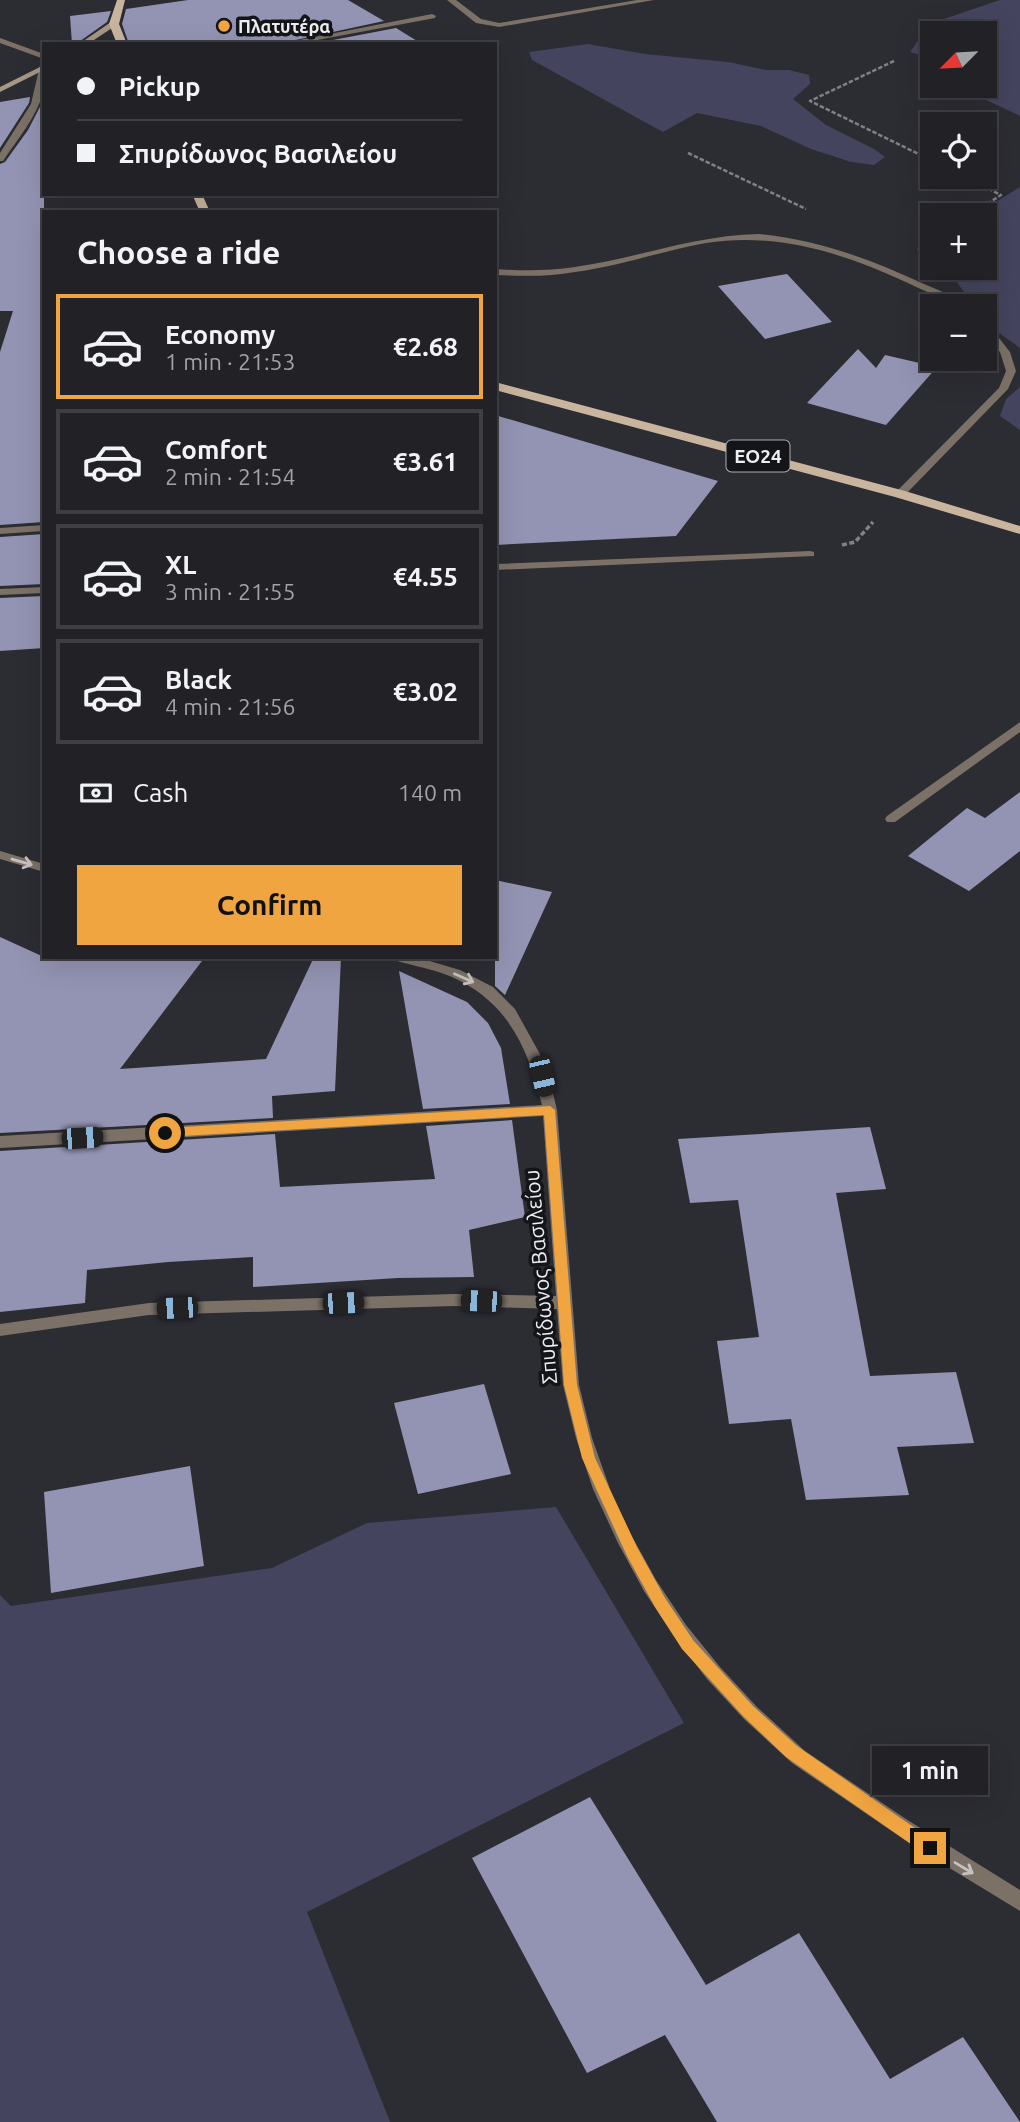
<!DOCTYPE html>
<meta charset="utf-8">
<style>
body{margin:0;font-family:Ubuntu,sans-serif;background:#2d2e32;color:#f1f3f6;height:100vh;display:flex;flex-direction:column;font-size:26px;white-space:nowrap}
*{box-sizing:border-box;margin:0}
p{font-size:23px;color:#a2a3a7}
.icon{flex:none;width:38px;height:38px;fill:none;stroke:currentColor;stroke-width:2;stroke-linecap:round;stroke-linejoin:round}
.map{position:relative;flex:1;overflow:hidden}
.panel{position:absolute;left:42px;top:210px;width:455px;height:749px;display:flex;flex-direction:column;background:#212126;border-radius:0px;box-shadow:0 7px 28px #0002,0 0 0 2px #3e3e43}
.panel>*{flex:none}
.guide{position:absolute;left:42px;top:42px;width:455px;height:154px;border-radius:0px;box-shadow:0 7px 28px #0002,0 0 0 2px #3e3e43;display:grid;align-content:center;height:154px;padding:0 35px;background:#212126}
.needle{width:46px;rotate:246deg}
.tools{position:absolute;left:920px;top:21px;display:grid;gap:14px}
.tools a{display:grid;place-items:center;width:77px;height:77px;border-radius:0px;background:#212126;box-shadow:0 7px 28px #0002,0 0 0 2px #3e3e43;font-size:35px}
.end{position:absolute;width:32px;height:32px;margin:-16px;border:9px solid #f1a540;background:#111;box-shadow:0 0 0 4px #111}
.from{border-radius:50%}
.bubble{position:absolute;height:49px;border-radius:0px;background:#212126;box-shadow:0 7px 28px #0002,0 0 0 2px #3e3e43;font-size:23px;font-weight:700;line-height:49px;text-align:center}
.car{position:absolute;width:21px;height:42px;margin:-21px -10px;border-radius:9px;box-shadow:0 0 5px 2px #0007;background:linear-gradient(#222 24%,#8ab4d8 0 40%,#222 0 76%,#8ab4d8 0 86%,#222 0)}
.guide b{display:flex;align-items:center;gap:24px;height:66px;font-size:26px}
.guide b+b{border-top:2px solid #3e3e43}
.guide i{width:18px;height:18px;background:#f1f3f6}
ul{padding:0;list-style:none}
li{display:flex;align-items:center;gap:21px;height:105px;margin:0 14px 10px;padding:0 21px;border:4px solid #3e3e43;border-radius:0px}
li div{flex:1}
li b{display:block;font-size:26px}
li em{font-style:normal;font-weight:700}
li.selected{border-color:#f1a540}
li>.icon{width:63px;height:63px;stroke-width:1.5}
h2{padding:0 35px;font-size:32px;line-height:84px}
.pay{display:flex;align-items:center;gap:18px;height:77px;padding:0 35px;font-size:26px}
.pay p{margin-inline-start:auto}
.primary-button{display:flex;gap:14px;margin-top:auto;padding:14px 35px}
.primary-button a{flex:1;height:80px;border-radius:0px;background:#f1a540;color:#111;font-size:28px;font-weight:700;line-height:80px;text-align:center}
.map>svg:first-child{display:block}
</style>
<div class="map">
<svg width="1020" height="2122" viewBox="0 0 1020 2122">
<rect width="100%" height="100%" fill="#2c2c33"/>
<path fill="#44445e" d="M1000 0H1020V116L986 100 974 86H985V33H933V59L910 52 926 29 935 22Z
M588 44 645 54 728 62 767 70H789L809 75 810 84 793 99 826 125 874 149 885 157 874 165 851 162 811 149 761 126 697 113 663 132 532 60 529 52Z
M1020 187V348L989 326 985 322V306H974L956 281 940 268H985V215H975Z
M1020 387V430L1000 416 1006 399Z
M556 1507 684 1723 307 1912 390 2122H0V1595L11 1606 272 1568 367 1523Z"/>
<path fill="#9393b3" d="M188 0H348L384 21 277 44H129L122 24 126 9Z
M111 11 107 22 76 44H72L70 16Z
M396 28 422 44H312Z
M30 97 29 103 0 148V102Z
M44 99V522L0 525V352L13 311H0V164L5 162 28 130Z
M787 274 832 322 765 339 718 286Z
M858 349 876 368 885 355 937 367 886 425 807 403Z
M495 415 576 439 718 481 676 536 495 545Z
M44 534V584L0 586V537Z
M44 596V648L0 651V598Z
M1020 792V851L969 891 908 856 967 808 985 818Z
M495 880 552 892 505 995 495 986Z
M0 937 44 957H205L120 1069 266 1059 314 957H341L335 1091 272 1096 273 1118 0 1133Z
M399 971 467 1002 488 1023 501 1048 510 1104 423 1109Z
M512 1120 525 1217 469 1230 474 1277 398 1278 253 1287V1257L168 1262 87 1270 85 1303 0 1312V1151L275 1134 280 1187 435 1179 426 1126Z
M870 1127 886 1189 836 1193 870 1376 956 1372 974 1443 897 1447 909 1495 806 1500 791 1419 729 1424 717 1341 759 1337 738 1200 690 1203 678 1139Z
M484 1384 511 1474 418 1494 394 1403Z
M190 1466 204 1566 51 1593 44 1492Z
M590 1797 706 1985 799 1933 890 2079 963 2037 1020 2122H717L665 2035 587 2073 472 1858Z"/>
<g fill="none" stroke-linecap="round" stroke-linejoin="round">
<path stroke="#808086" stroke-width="2.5" stroke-dasharray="4.5 2" stroke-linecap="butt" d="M894 61 810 101 933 161
M688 153 806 209
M965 177 1001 195 970 215
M918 250 933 240"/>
<path stroke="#808086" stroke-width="3.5" stroke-dasharray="5 2.5" stroke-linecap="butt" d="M842 545 855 542 873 522"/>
<path fill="#7b7166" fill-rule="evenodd" d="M447 0H456L481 19 499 23 637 0H654L499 27 476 23Z
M432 14 436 16 435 18 296 44H279Z
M44 525V531L0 534V528Z"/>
<path fill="#7b7166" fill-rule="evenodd" d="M0 38 44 54V59L0 43Z
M40 65H44C44 74 45 84 43 93 36 118 17 140 3 161H0V153L31 104Z
M759 234C819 240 870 259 924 284 938 290 955 296 967 306H956C941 297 924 291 908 283 843 253 778 232 706 243 662 251 620 266 575 272 549 277 522 276 495 275V269C522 271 549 271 575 267 638 258 696 235 759 234Z
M985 323 988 324 1010 352 1016 371 1008 389 904 496H896V492L999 388 1006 371 1000 352 985 333Z
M810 551 814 552V556L495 570V564Z
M44 587V593L0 595V589Z
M1020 722V732L895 822H887L885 819 887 816Z
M0 851 44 864V872L0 859Z
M392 957H416L460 970 493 987 515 1009 546 1065 557 1110 579 1385 592 1438 610 1489 630 1533 656 1580 686 1625 720 1667 757 1707 805 1751 909 1821 1020 1890V1911L915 1847 792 1763 744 1719 707 1679 674 1636 644 1591 618 1543 593 1489 576 1438 563 1385 557 1309 454 1306 149 1315 0 1336V1324L149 1303 454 1294 556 1296 543 1116 0 1148V1136L542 1105C528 1048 508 1002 452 977 434 969 413 966 394 960Z"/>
<path fill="#a79785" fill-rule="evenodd" d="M111 22 118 24 88 44H79Z
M44 65V70L0 92V87Z"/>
<path fill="#c9b59e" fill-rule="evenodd" d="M117 0H125L119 24 127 44H117L109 24Z
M192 194H202L210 212H200Z
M495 382 905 491 1020 526V534L895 497 495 390Z"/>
</g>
<defs><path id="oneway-shaft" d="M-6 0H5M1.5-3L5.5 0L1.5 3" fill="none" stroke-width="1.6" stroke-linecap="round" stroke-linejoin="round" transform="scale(1.75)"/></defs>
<g stroke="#c6c2c1">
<use href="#oneway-shaft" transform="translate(22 862) rotate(16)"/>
<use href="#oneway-shaft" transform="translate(464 978) rotate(24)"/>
<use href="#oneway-shaft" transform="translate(964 1868) rotate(31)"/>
</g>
<path fill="#f1a540" d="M550 1106 555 1110 577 1385 595 1458 637 1547 665 1598 693 1640 753 1706 797 1746 935 1842 938 1848 935 1853 930 1856 924 1853 786 1757 743 1716 682 1649 655 1607 627 1556 582 1458 564 1385 544 1115 165 1137 159 1133 165 1128Z"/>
<circle fill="#f1a540" stroke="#141518" stroke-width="2.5" cx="224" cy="26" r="7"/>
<g text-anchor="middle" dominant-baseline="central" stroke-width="7" stroke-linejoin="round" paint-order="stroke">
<g font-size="18" font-weight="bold" fill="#eeeef2" stroke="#141518" text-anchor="start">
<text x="238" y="26">Πλατυτέρα</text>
</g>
<rect fill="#141518" stroke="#adadb1" stroke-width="2" x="726.5" y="440.5" width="63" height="31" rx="5"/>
<g font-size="19" font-weight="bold" fill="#eeeef2">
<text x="758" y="456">ΕΟ24</text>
</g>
<g font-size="21" fill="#eeeef2" stroke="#141518">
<text transform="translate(540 1277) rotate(-95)">Σπυρίδωνος Βασιλείου</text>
</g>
</g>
</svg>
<div class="tools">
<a><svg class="needle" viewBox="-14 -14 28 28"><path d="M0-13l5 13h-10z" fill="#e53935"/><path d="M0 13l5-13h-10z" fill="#a2a3a7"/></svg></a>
<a><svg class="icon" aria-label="locate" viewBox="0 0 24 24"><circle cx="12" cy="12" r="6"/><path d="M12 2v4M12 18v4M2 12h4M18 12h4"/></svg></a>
<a>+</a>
<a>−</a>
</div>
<i class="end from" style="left:165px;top:1133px"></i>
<i class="end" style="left:930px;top:1848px"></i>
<div class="bubble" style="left:872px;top:1746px;width:116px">1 min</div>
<i class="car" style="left:542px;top:1076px;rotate:167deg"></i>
<i class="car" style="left:82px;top:1138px;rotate:86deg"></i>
<i class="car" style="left:481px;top:1301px;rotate:272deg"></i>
<i class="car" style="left:343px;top:1303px;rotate:88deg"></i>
<i class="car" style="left:177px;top:1308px;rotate:268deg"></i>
<div class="guide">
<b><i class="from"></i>Pickup</b>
<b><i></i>Σπυρίδωνος Βασιλείου</b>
</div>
<section class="panel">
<h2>Choose a ride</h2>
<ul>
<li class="selected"><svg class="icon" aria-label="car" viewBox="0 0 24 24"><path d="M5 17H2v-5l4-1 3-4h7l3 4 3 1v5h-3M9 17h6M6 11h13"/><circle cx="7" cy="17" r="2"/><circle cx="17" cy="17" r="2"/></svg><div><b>Economy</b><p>1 min · 21:53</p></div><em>€2.68</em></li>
<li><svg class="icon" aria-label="car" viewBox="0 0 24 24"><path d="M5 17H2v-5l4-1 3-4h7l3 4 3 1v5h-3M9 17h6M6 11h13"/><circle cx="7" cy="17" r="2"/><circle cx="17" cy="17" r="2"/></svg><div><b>Comfort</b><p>2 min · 21:54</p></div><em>€3.61</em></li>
<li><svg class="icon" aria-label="car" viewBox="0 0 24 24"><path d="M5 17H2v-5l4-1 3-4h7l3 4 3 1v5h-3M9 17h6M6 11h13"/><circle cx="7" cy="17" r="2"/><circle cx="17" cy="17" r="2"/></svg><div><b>XL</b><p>3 min · 21:55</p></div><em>€4.55</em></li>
<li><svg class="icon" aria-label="car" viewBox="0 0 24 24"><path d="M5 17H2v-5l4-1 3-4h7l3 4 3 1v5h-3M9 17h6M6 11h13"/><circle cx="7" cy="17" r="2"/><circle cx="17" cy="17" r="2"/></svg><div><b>Black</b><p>4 min · 21:56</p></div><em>€3.02</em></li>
</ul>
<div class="pay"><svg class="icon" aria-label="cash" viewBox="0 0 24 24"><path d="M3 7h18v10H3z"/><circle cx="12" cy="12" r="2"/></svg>Cash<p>140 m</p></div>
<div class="primary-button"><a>Confirm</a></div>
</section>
</div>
